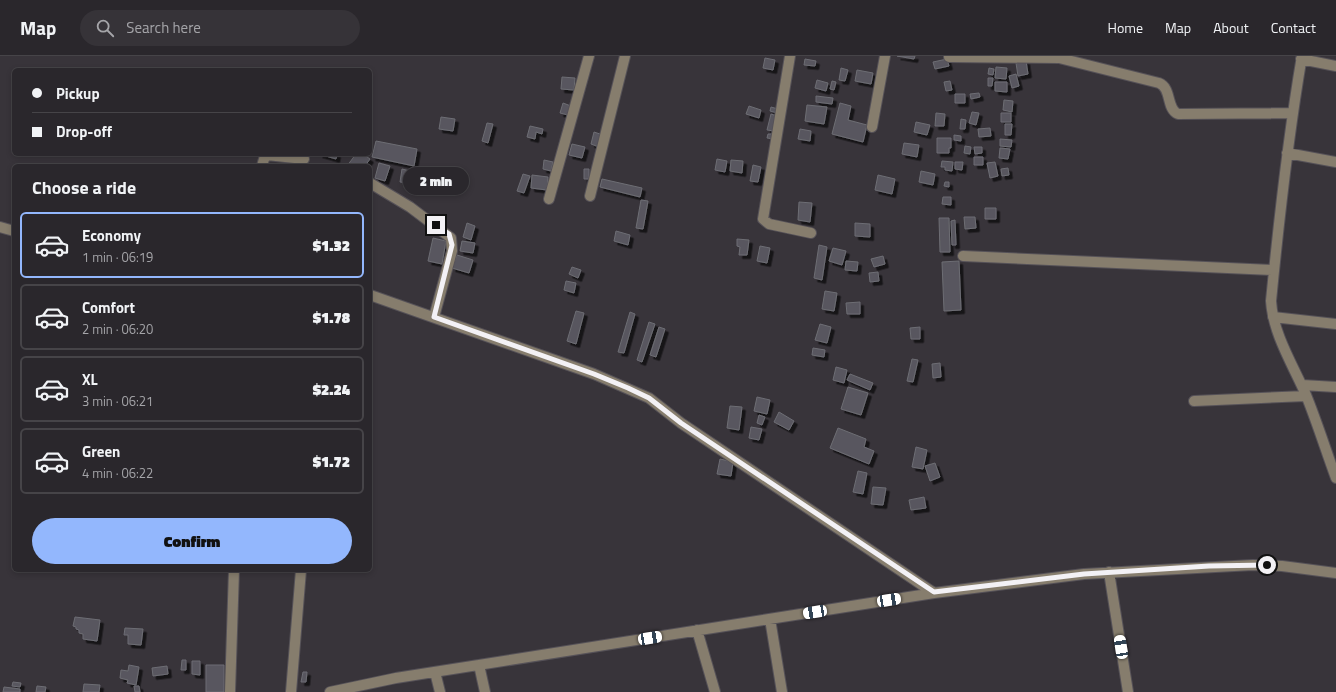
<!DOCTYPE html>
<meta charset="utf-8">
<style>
body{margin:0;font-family:"Titillium Web",sans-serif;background:#363338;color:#f1f3f6;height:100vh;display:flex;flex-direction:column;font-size:15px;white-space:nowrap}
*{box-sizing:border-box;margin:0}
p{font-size:13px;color:#a5a5a9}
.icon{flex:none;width:22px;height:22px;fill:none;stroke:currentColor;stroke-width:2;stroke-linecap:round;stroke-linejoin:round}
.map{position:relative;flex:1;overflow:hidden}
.side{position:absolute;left:12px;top:108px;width:360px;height:408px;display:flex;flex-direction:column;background:#2a272c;border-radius:6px;box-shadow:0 2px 6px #0003,0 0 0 1px #464448}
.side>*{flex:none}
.banner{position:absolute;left:12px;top:12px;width:360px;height:88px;border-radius:6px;box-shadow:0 2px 6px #0003,0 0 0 1px #464448;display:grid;align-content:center;height:88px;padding:0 20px;background:#2a272c}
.end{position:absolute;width:18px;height:18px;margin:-9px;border:5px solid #f3f1f5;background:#111;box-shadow:0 0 0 2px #111}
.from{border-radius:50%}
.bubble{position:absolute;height:28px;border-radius:14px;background:#2a272c;box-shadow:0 2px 6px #0003,0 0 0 1px #464448;font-size:13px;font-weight:800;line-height:28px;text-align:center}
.car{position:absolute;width:12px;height:24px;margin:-12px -6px;border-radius:5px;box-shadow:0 0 3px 1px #0007;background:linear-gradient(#fff 24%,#345 0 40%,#fff 0 76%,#345 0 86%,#fff 0)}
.banner b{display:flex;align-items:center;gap:14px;height:38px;font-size:15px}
.banner b+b{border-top:1px solid #464448}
.banner i{width:10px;height:10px;background:#f1f3f6}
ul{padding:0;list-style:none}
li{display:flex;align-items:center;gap:12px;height:66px;margin:0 8px 6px;padding:0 12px;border:2px solid #464448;border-radius:6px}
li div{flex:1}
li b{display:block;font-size:15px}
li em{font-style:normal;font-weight:800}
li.selected{border-color:#93b7fd}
li>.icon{width:36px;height:36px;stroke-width:1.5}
h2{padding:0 20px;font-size:18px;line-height:48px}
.cta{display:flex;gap:8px;margin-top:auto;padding:8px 20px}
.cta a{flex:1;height:46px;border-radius:24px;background:#93b7fd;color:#111;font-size:16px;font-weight:800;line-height:46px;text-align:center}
header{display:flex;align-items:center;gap:24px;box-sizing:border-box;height:56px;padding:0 20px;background:#2a272c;border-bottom:1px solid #464448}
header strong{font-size:19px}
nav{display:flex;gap:22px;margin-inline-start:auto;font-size:14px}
.search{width:280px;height:36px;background:#363338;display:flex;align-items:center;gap:10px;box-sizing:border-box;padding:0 14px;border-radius:22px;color:#a5a5a9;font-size:15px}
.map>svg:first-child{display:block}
</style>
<header>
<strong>Map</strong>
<div class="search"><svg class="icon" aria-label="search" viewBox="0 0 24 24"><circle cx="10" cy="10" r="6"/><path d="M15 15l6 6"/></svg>Search here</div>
<nav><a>Home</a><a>Map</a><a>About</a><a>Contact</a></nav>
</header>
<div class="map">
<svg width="1336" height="636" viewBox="0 0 1336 636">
<defs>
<filter id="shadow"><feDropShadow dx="3.5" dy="3.5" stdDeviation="0" flood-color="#0009"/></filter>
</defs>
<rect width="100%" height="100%" fill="#38343a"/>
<path fill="#58575e" stroke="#6d6d74" filter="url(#shadow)" d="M897 0H915L914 3Z
M765 2 775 4 773 14 763 12Z
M805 3 816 5 815 10 804 9Z
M947 3 949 10 935 13 933 6Z
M1026 5 1028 18 1018 20 1016 7Z
M996 11 1007 12 1006 23 995 22Z
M841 12 848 14 845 25 839 24Z
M989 12 994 13 993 19 988 18Z
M857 14 873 17 871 28 855 25Z
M1016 18 1019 30 1012 32 1009 20Z
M562 21 575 22 574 34 561 33Z
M988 22H993L992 30H988Z
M817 24 828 27 826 35 815 32Z
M832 25 836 26 834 34 830 33Z
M950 25 952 34 946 35 944 26Z
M995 26H1007V36L995 35Z
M979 37 980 41 971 43 970 38Z
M955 38H965V47H955Z
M816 40 833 42 832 48 816 46Z
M1004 44 1013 45 1012 56 1003 54Z
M563 47 571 50 568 59 560 57Z
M840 47 851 50 848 64 867 69 863 86 832 78Z
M807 49 827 51 824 68 805 65Z
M749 50 761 54 759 62 746 58Z
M771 51 778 53 777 57 770 55Z
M972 56 979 57 976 69 969 67Z
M936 57 945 58 944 70H935Z
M1001 57H1011V66H1001Z
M771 58 777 60 774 75 767 74Z
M441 61 455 63 453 75 439 73Z
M961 63 966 64 965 73H960Z
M916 66 930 69 927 79 914 76Z
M487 67 493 68 488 87 482 85Z
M1005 68H1012L1011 79H1005Z
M530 70 543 73 542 78 536 76 535 83 527 81Z
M990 72 991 80 979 81 978 73Z
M800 73 811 75 810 85 798 83Z
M594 76 603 79 599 91 591 88Z
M768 78H775L774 83 767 82Z
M954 79 961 80V85L954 84Z
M937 82H951V92H949V97H937Z
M1000 83 1012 84 1011 91 1000 90Z
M376 85 417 93 414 110 372 101Z
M904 87 919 89 917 101 902 98Z
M572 88 585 91 582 102 569 99Z
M965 90 971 91 970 98 964 97Z
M974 91H982V97L975 98Z
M1000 92 1010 93 1008 103 999 102Z
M319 98H337L336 103Z
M356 98H363L370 103 365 110H347Z
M974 101H983V109H974Z
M717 103 727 105 725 116 715 114Z
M544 104 553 106 551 115 543 113Z
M731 104 743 105 742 117 730 115Z
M942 105 953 106 952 115 945 114V111H941Z
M955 106H963L962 114 955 113Z
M995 106 998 120 990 122 987 107Z
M379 107 390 110 385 125 375 122Z
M753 109 761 111 758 126 750 125Z
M1008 112 1009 119 1002 120 1001 113Z
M402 113 410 115 408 127 400 126Z
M584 113H589V123H584Z
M921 115 935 118 933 129 919 126Z
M523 118 530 120 524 137 517 135Z
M532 119 548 121 547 134 531 132Z
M878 119 895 123 892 138 875 134Z
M602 123 642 132 640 141 600 131Z
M945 126H949V131L944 130Z
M943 141H951V149L942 148Z
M641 144 648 145 643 173 636 172Z
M799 146 812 147 810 166 798 164Z
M985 152H996V163H985Z
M964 161H975L976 172 965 173Z
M939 162H949L950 196H940Z
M955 164 956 189H952L951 165Z
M467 167 475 170 471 184 463 181Z
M855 167 870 168V181L855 180Z
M616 175 630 179 628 189 614 185Z
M433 182 446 185 442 208 428 205Z
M737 183 749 184 747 199H739L740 191 737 190Z
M462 185 475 187 473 197 460 195Z
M819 189 827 191 822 224 814 222Z
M760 190 770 192 767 207 757 205Z
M833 192 846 195 842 209 829 205Z
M457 199 473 204 469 217 452 212Z
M883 200 885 208 874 211 871 203Z
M846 205 858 206 857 215 845 214Z
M959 205 961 254 944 255 942 206Z
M572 211 581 214 578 222 569 218Z
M878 216 879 225 870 226 869 217Z
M566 225 576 227 574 237 564 234Z
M825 235 837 237 834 255 822 253Z
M860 246V258H847L846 247Z
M576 255 584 257 576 288 567 285Z
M630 256 635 258 624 297 618 296Z
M649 266 655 268 642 306 637 304Z
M820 268 831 271 827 287 815 284Z
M659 271 665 273 656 301 650 299Z
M920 271V283H911L910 272Z
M813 292 825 294 824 301 812 299Z
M912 303 918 304 913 326 907 325Z
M940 307 941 321 933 322 932 308Z
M836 311 847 314 844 327 833 324Z
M850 318 873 327 870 334 847 324Z
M848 331 868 337 861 359 841 353Z
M757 341 770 344 767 358 754 355Z
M730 350 742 351 739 374 727 372Z
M779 356 794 365 789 374 774 366Z
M759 359 765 361 762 369 757 367Z
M751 371 762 373 759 384 749 382Z
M838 372 866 383 864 391 874 395 869 408 830 392Z
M916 391 927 394 923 413 912 411Z
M720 403 733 406 731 420 717 418Z
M935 407 940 421 930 425 925 410Z
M858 415 867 417 863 438 853 436Z
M873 431 886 432 883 449 871 448Z
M924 441 926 452 911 454 909 444Z
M75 561 100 564 97 585 83 583V578L79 577V574L76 573V571L73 570Z
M125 572 143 573 141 589 128 588V579H124Z
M182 604H186V614H181Z
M192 605H200V619L192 618Z
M129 609 139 611 136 629 127 627 128 624 120 622 121 614 128 615Z
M206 609H224V636H206Z
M167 610 168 618 153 620 152 612Z
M303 616H307L306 626H301Z
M13 626 21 627 20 631 12 630Z
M84 628 100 629 99 636H83Z
M37 630 46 631 45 636H36Z
M134 630H139L140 636H135Z
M4 631 20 633V636H3Z"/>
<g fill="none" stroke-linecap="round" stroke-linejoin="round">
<defs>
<path id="minor" d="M790 0 763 163 769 168 811 177
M1302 0C1288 81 1279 163 1271 245 1273 278 1293 309 1306 339 1317 366 1326 395 1336 422
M949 1 1059 2 1159 27C1172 32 1166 53 1178 58L1292 57
M1301 3 1336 10
M872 71 885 0
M1287 97 1336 106
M262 110 264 103 267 99 304 103
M370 127 410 151 451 182 452 195 434 261
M590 140 625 0
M549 143 589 0
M0 171 14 175
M963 200 1274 214
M370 239 594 318 649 342 681 367 934 537
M1273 261 1336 268
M1302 329 1336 331
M1194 345 1306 340
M1109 516 1128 636
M770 563 782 636
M697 574 715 636
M479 609 485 636
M435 616 440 636
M230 636 234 514
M291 636 301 514
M330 636 396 622 934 537 1084 518 1253 509 1282 510 1336 517"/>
</defs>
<use href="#minor" stroke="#565258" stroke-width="12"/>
<use href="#minor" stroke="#867d6d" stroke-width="10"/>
</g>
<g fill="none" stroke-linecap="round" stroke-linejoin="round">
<path stroke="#f3f1f5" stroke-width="5" d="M436 169 449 178 452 189 434 261 594 318 628 332 649 342 681 367 934 536 1084 518 1209 510 1267 509"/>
</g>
</svg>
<i class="end from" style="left:1267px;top:509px"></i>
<i class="end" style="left:436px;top:169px"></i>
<div class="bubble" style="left:403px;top:111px;width:66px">2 min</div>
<i class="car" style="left:889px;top:544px;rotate:81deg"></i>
<i class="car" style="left:815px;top:556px;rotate:261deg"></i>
<i class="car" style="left:650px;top:582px;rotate:81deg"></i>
<i class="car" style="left:1121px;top:591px;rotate:351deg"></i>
<div class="banner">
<b><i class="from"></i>Pickup</b>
<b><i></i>Drop-off</b>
</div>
<section class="side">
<h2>Choose a ride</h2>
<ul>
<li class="selected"><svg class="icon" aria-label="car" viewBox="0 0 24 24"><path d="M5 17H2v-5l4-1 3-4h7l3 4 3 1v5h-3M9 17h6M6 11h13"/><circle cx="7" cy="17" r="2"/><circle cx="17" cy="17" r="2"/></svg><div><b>Economy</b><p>1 min · 06:19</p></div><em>$1.32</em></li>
<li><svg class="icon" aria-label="car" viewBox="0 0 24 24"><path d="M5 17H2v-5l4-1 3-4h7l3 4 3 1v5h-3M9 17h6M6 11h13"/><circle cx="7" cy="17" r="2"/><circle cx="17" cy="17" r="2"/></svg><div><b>Comfort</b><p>2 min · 06:20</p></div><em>$1.78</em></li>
<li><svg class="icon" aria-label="car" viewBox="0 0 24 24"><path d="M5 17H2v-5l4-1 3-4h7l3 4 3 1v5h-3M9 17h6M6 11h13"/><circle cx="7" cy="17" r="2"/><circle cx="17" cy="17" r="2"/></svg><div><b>XL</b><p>3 min · 06:21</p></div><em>$2.24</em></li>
<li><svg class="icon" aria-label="car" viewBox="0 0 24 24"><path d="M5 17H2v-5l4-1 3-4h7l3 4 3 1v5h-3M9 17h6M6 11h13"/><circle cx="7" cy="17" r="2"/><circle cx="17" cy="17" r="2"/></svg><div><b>Green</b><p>4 min · 06:22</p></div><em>$1.72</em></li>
</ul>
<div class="cta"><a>Confirm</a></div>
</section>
</div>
